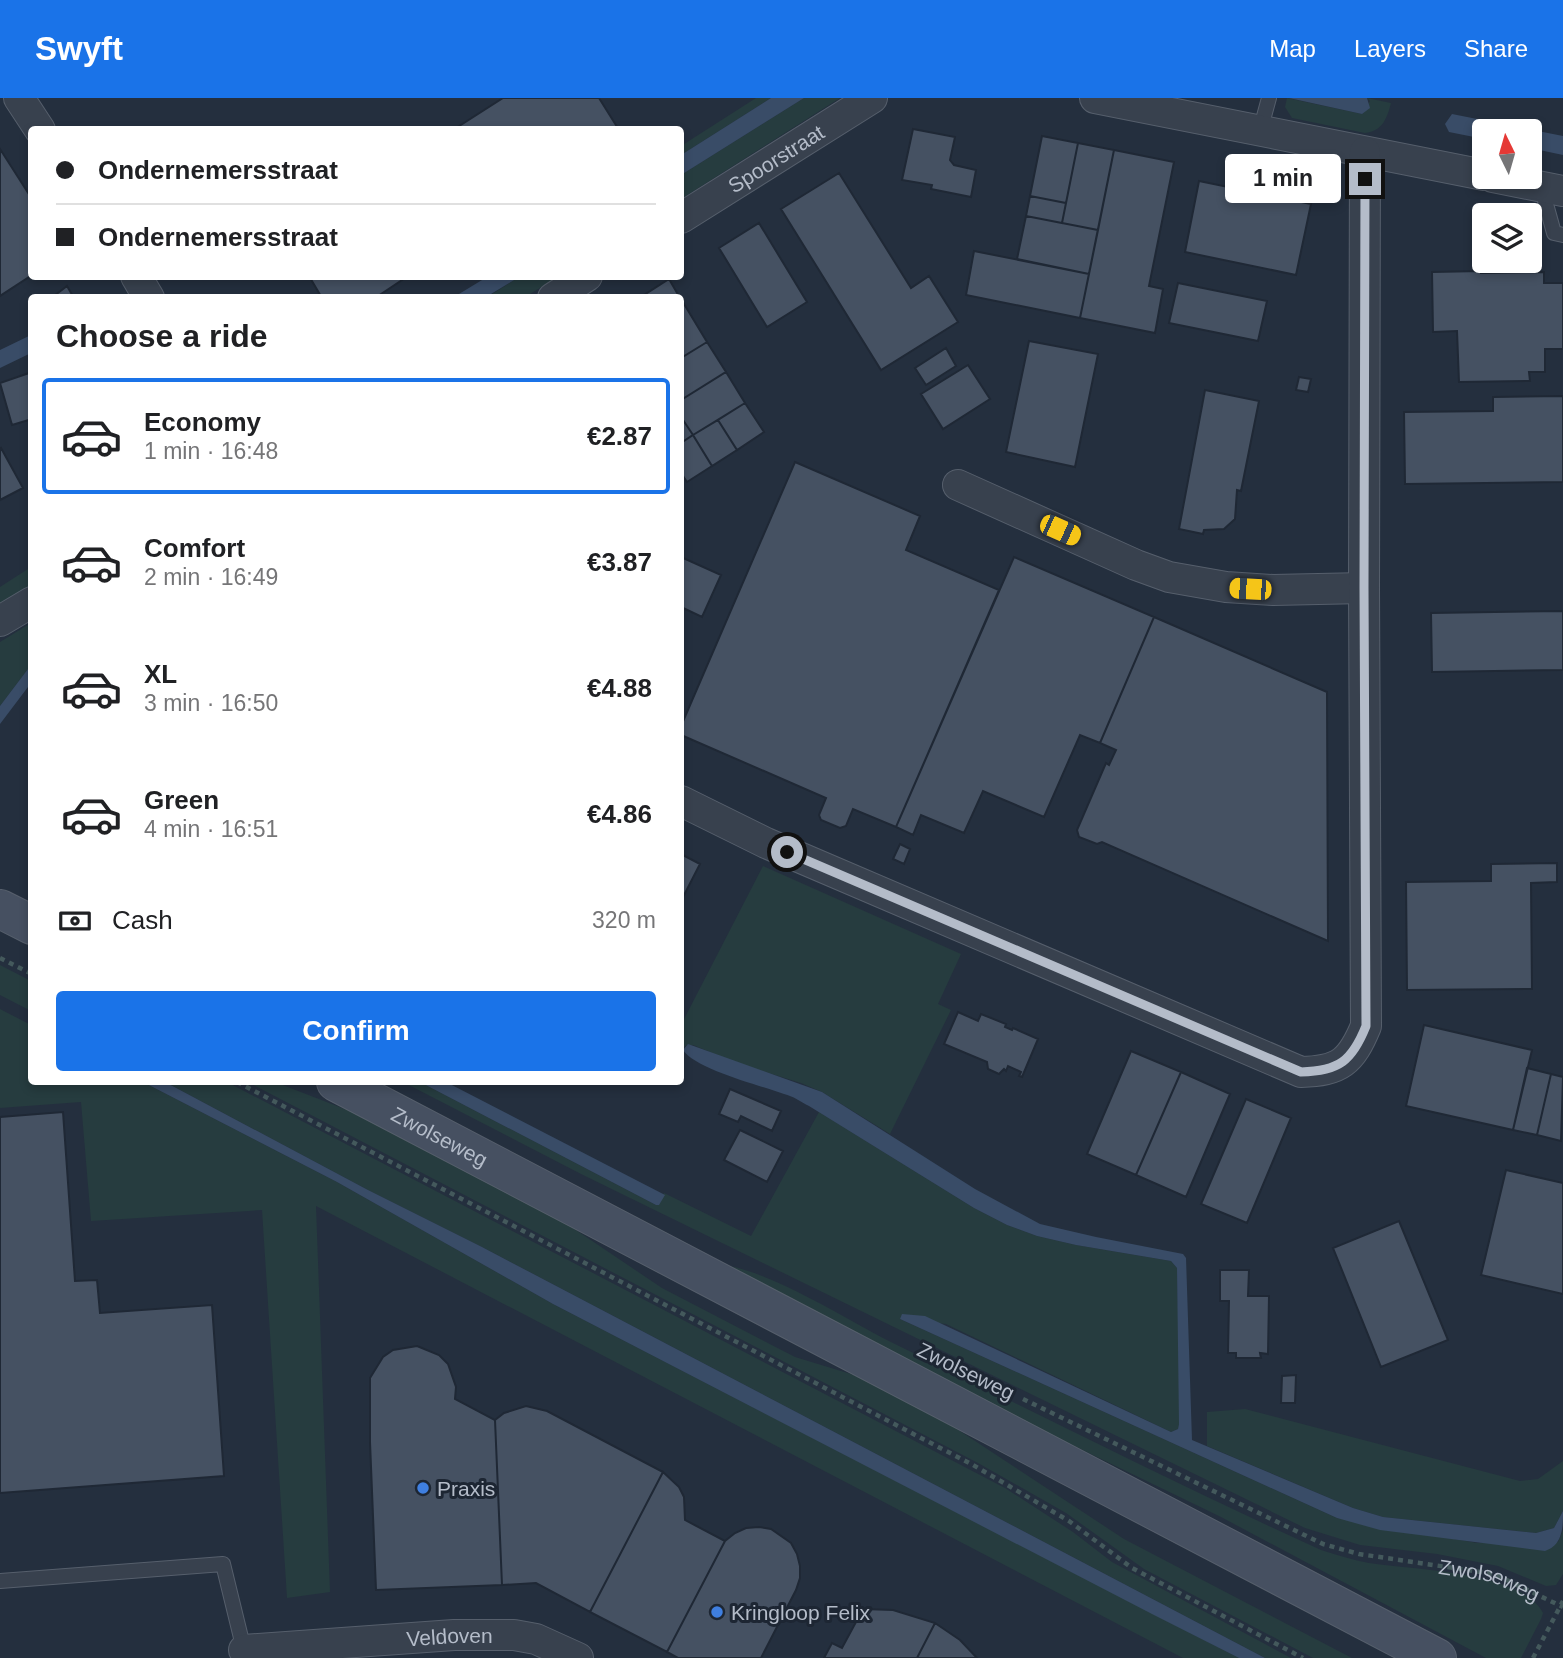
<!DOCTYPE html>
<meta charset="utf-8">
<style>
body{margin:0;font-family:Helvetica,sans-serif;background:#f2f2f2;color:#202124;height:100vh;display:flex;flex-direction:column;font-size:26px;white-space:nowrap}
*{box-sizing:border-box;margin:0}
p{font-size:23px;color:#757577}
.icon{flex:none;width:38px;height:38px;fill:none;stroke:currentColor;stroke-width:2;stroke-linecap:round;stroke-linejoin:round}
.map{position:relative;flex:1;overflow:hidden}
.details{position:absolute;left:28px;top:196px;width:656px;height:791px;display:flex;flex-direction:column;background:#fff;border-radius:7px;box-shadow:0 4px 10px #0003}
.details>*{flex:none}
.top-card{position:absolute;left:28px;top:28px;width:656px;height:154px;border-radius:7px;box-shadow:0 4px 10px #0003;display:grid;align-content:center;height:154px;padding:0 28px;background:#fff}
.needle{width:46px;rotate:355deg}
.fabs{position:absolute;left:1472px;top:21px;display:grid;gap:14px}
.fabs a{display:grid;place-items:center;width:70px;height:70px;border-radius:7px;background:#fff;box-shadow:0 4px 10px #0003;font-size:35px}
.end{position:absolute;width:32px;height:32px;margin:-16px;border:9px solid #b4bcc9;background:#111;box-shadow:0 0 0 4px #111}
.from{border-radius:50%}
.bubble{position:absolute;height:49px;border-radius:7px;background:#fff;box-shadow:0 4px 10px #0003;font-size:23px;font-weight:700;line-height:49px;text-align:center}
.car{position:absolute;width:21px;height:42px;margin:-21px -10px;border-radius:9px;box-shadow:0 0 5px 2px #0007;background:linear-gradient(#f5c518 24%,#345 0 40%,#f5c518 0 76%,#345 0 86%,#f5c518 0)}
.top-card b{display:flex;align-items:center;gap:24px;height:66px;font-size:26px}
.top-card b+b{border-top:2px solid #e0e0e0}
.top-card i{width:18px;height:18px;background:#202124}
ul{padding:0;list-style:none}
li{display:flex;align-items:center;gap:21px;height:116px;margin:0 14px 10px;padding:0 14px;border:4px solid transparent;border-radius:7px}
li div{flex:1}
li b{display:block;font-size:26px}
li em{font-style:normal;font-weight:700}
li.on{border-color:#1a73e8}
li>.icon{width:63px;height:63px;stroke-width:1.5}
h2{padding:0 28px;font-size:32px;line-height:84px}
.pay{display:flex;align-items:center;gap:18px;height:77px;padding:0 28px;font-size:26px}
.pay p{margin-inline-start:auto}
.button{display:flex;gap:14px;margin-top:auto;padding:14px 28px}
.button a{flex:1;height:80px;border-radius:7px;background:#1a73e8;color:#fff;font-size:28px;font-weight:700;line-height:80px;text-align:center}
header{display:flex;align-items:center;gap:42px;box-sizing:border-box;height:98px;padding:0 35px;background:#1a73e8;color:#fff}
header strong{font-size:33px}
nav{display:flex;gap:38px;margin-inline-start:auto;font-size:24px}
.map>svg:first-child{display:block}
</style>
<header>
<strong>Swyft</strong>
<nav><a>Map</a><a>Layers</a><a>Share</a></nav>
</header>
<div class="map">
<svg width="1563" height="1560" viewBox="0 0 1563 1560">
<rect width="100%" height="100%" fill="#242f3e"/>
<path fill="#263c3f" d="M756 0H771L681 57V48Z
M804 0H840L681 101V77Z
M1287 0 1362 16 1370 3 1367 0 1391 5C1387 20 1383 33 1365 35L1292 20 1285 9Z
M519 179H558L525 199 486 200Z
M31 469V490L0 509V489Z
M31 525V567L0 608V544Z
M763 768 961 856 938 906 951 912 890 1036 822 994 801 985 739 966 693 947 685 948 683 952 681 951V927Z
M0 867 31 883V913L0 897Z
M0 911 31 927 32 984H143L337 1084 553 1206 1239 1560H1183L316 1108 330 1494 287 1500 262 1112 91 1123 81 1004 0 1010Z
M165 984H227L1005 1390 1073 1434 1112 1464 1291 1560H1265L482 1149 368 1092Z
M248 984H275L360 1017 564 1124 662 1190 795 1259 864 1280 925 1310 1124 1441 1352 1560H1313L1144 1471 1066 1415 978 1365Z
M403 984H420L656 1107 660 1105 664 1095 751 1138 819 1014 974 1110 1007 1127 1037 1138 1076 1147 1171 1163 1177 1170 1181 1318 1178 1331 1171 1334 946 1226 900 1221 1337 1420 1477 1445 1558 1444 1563 1432V1476L1556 1487 1546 1488 1498 1468 1437 1456 1360 1447 1305 1430 581 1076Z
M724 1167C778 1176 846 1222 897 1247 1038 1316 1178 1387 1321 1452 1337 1457 1353 1462 1369 1465 1412 1472 1521 1473 1543 1515L1541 1521 1521 1560H1486L1221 1419 934 1280Z
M1245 1311 1520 1383 1538 1381 1563 1363V1413L1554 1430 1536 1435 1383 1419 1353 1410 1207 1348V1314Z"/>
<path fill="#394c67" d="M771 0H804L681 77V57Z
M1289 0H1367L1370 10 1362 16Z
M1452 16 1563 38V57L1530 50V33H1484V41L1449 34 1445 26Z
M487 179H519L486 199H454Z
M31 237V255L0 270V252Z
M31 567V585L0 626V608Z
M688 946 822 994 975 1091 1040 1126 1096 1139 1183 1156 1186 1160 1192 1342 1353 1410 1383 1419 1536 1435 1554 1430 1563 1413C1563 1429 1563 1447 1545 1453L1380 1432 1337 1420 900 1221 902 1216 925 1218 1171 1334 1178 1331 1179 1326 1177 1170 1171 1163 1076 1147 1037 1138 1007 1127 974 1110 809 1008C801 1004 793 998 784 996 762 988 695 971 683 952Z
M143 984H165L368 1092 482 1149 1265 1560H1239L1152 1516 553 1206 337 1084Z
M420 984H446L665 1097 659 1107H656Z"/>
<path fill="#455162" stroke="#1f2835" stroke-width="2" d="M503 0H599L619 32H453Z
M913 31 955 39 950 62 954 67 976 72 971 99 931 91 932 87 902 82Z
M1042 38 1078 45 1066 105 1030 98Z
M1078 45 1114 52 1098 132 1062 125Z
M0 51 32 101V177L0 198Z
M1114 52 1174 64 1149 188 1163 191 1155 235 1080 220Z
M839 75 911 190 929 178 958 224 881 272 781 111Z
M1199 83 1311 106 1296 177 1185 154Z
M1030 98 1066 105 1062 125 1026 118Z
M1026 118 1098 132 1089 176 1017 161Z
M759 125 807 204 767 229 719 150Z
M974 153 1089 176 1080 220 966 197Z
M1481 173V175L1544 174V185H1563V251H1545V274H1529L1530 283 1459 284 1457 233 1433 234 1432 174Z
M309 178H408L375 200H322Z
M669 181 680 200H642L641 199Z
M1178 185 1267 203 1258 243 1169 225Z
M67 188 74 200H55L54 198Z
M681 201 707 244 681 260Z
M1029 243 1098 256 1075 369 1006 354Z
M707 244 726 274 681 302V260Z
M946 250 956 268 926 287 915 270Z
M968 267 990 301 943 331 921 296Z
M32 274V321L12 327 0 285Z
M726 274 745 305 693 337 681 319V302Z
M1299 279 1311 281 1308 294 1296 292Z
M1205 292 1259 303 1241 393 1237 392 1235 421 1224 431 1204 432 1203 436 1179 431Z
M1563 298V384L1405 386 1404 314 1493 313V299Z
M745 305 764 334 737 352 718 322Z
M681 319 693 337 681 345Z
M718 322 737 352 712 368 693 337Z
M693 337 712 368 687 384 681 375V345Z
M1 350 23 390 0 402V351Z
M795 364 920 418 906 452 999 492 896 729 853 711 846 728 840 730 821 722 819 717 826 700 681 637V628Z
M681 459 721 477 702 519 681 509Z
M1014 459 1154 519 1100 645 1080 637 1044 719 983 693 964 735 921 717 913 737 896 729Z
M1563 513V572L1432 574 1431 515Z
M1154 519 1327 594 1328 843 1102 744 1097 746 1079 739 1077 732 1106 665 1109 667 1116 652 1100 645Z
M900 746 910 751 904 766 893 761Z
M681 756 700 766 681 803Z
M1557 765V784L1531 785 1532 891 1407 892 1406 784 1491 783V766Z
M958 914 978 923 981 916 1006 926 1005 929 1012 932 1013 930 1038 941 1022 979 1019 978 1021 974 1008 968 1006 973 1004 971 999 976 988 971 987 964 944 946Z
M1424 927 1532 952 1513 1032 1406 1008Z
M1131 953 1181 974 1136 1077 1087 1056Z
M1527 970 1551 976 1537 1037 1513 1032Z
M1181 974 1230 996 1186 1099 1136 1077Z
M1551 976 1563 979 1561 1043 1537 1037Z
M730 991 781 1013 772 1033 741 1018 738 1024 719 1016Z
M1246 1001 1291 1020 1247 1125 1201 1106Z
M63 1014 75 1183 97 1182 100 1215 212 1207 224 1378 0 1395V1019Z
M740 1032 783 1053 767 1084 724 1062Z
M1506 1072 1563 1085V1196L1481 1177Z
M1399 1123 1448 1242 1381 1269 1333 1150Z
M1220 1172H1249L1248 1198H1269L1268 1256 1260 1255 1261 1260H1236V1255H1228L1229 1203H1220Z
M417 1248 439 1257 448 1266 456 1289 455 1301 495 1322 502 1487 376 1492 370 1344V1280L383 1259 393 1252Z
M1296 1277 1295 1305H1281L1282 1278Z
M526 1308 547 1313 663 1374 590 1514 536 1485 502 1487 495 1322 504 1315Z
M663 1374 679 1389 684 1399 685 1422 725 1443 667 1554 590 1514Z
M759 1429 771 1431 791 1445 797 1456 800 1468V1480L796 1492 761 1560H678L667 1554 725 1443 735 1435 746 1430Z
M863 1511 893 1512 935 1525 917 1560H824L832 1545 842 1550Z
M935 1525 960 1542 977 1560H917Z"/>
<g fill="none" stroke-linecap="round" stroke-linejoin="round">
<defs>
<path id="service" d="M1260 33 1269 0
M1541 88 1554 135 1563 137
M0 1483 223 1466 244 1552"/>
<g id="minor">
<path d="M19 0 40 32"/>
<path d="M1095 0 1484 77"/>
<path d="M1493 79 1563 93"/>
<path id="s2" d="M681 120 872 0"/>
<path d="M136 178 149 200"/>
<path d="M553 200 587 178"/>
<path d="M958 387 1136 467 1169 479 1226 489 1273 492 1364 490"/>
<path d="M0 523 32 504"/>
<path d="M681 703 766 745 1301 974C1340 973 1351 964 1366 928L1364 490 1365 54"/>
<path id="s3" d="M244 1552 454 1537H514L536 1541 578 1560"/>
</g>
<g id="secondary">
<path d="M0 811 32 827"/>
<path id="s4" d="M336 984 1437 1560"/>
</g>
</defs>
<use href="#service" stroke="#565f6c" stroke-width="16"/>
<use href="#minor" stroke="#565f6c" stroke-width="32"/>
<use href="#secondary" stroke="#565f6c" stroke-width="40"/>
<g stroke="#44595c" stroke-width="4.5" stroke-dasharray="5 5" stroke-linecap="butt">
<path d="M0 860 32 876"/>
<path d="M237 984 973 1367 1069 1423 1132 1470 1303 1560"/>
<path id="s1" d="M1023 1301 1323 1446 1359 1456 1494 1476 1563 1509"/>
<path d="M1533 1560 1563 1503"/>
</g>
<use href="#service" stroke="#38414e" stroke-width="14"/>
<use href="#minor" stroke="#38414e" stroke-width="30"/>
<use href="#secondary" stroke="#465061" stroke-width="38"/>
</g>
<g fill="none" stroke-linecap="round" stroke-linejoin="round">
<path stroke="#b4bcc9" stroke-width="9" d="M787 754 1301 974C1339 973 1352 963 1366 928L1364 490 1365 81"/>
</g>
<g fill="#3f7fe0" stroke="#1d2633" stroke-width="2.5">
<circle cx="423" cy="1390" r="7"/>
<circle cx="717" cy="1514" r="7"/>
</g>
<g text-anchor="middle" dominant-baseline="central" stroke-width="6" stroke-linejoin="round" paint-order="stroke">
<g font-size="21" fill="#b4bcc9" stroke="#1d2633">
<text stroke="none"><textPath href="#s2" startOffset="112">Spoorstraat</textPath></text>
<text stroke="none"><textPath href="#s4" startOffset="117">Zwolseweg</textPath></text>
<text transform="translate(966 1273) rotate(26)">Zwolseweg</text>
<text stroke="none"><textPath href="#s1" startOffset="504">Zwolseweg</textPath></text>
<text stroke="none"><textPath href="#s3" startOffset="206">Veldoven</textPath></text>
</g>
<g font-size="21" fill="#b4bcc9" stroke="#1d2633" text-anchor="start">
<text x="437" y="1390">Praxis</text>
<text x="731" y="1514">Kringloop Felix</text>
</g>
</g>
</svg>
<div class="fabs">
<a><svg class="needle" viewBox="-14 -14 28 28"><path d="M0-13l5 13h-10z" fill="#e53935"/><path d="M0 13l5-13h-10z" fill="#757577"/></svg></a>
<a><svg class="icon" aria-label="layers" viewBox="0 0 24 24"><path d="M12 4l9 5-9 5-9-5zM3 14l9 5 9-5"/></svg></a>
</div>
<i class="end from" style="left:787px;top:754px"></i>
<i class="end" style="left:1365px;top:81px"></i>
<div class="bubble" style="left:1225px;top:56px;width:116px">1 min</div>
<i class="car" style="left:1060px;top:432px;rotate:114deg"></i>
<i class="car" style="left:1250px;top:491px;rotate:273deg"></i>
<div class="top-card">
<b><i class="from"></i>Ondernemersstraat</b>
<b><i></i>Ondernemersstraat</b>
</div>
<section class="details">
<h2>Choose a ride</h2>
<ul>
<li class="on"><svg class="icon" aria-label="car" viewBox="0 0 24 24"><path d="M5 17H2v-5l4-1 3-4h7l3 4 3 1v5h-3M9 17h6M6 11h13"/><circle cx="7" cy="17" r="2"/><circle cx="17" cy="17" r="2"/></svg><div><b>Economy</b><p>1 min · 16:48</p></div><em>€2.87</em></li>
<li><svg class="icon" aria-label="car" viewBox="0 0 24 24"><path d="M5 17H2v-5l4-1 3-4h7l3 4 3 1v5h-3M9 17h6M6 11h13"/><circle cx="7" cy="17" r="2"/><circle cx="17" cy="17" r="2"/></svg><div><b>Comfort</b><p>2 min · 16:49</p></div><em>€3.87</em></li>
<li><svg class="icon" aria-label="car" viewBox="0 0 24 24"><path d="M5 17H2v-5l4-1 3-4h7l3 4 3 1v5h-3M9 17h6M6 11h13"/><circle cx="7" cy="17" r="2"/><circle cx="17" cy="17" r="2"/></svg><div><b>XL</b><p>3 min · 16:50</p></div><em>€4.88</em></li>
<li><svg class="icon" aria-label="car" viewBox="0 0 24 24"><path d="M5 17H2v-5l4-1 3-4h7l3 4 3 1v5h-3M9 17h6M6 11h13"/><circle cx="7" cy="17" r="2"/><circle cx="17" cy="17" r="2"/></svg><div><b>Green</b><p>4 min · 16:51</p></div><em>€4.86</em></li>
</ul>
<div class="pay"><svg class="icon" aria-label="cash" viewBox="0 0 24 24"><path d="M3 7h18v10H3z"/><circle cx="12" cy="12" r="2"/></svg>Cash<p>320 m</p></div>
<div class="button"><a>Confirm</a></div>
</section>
</div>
